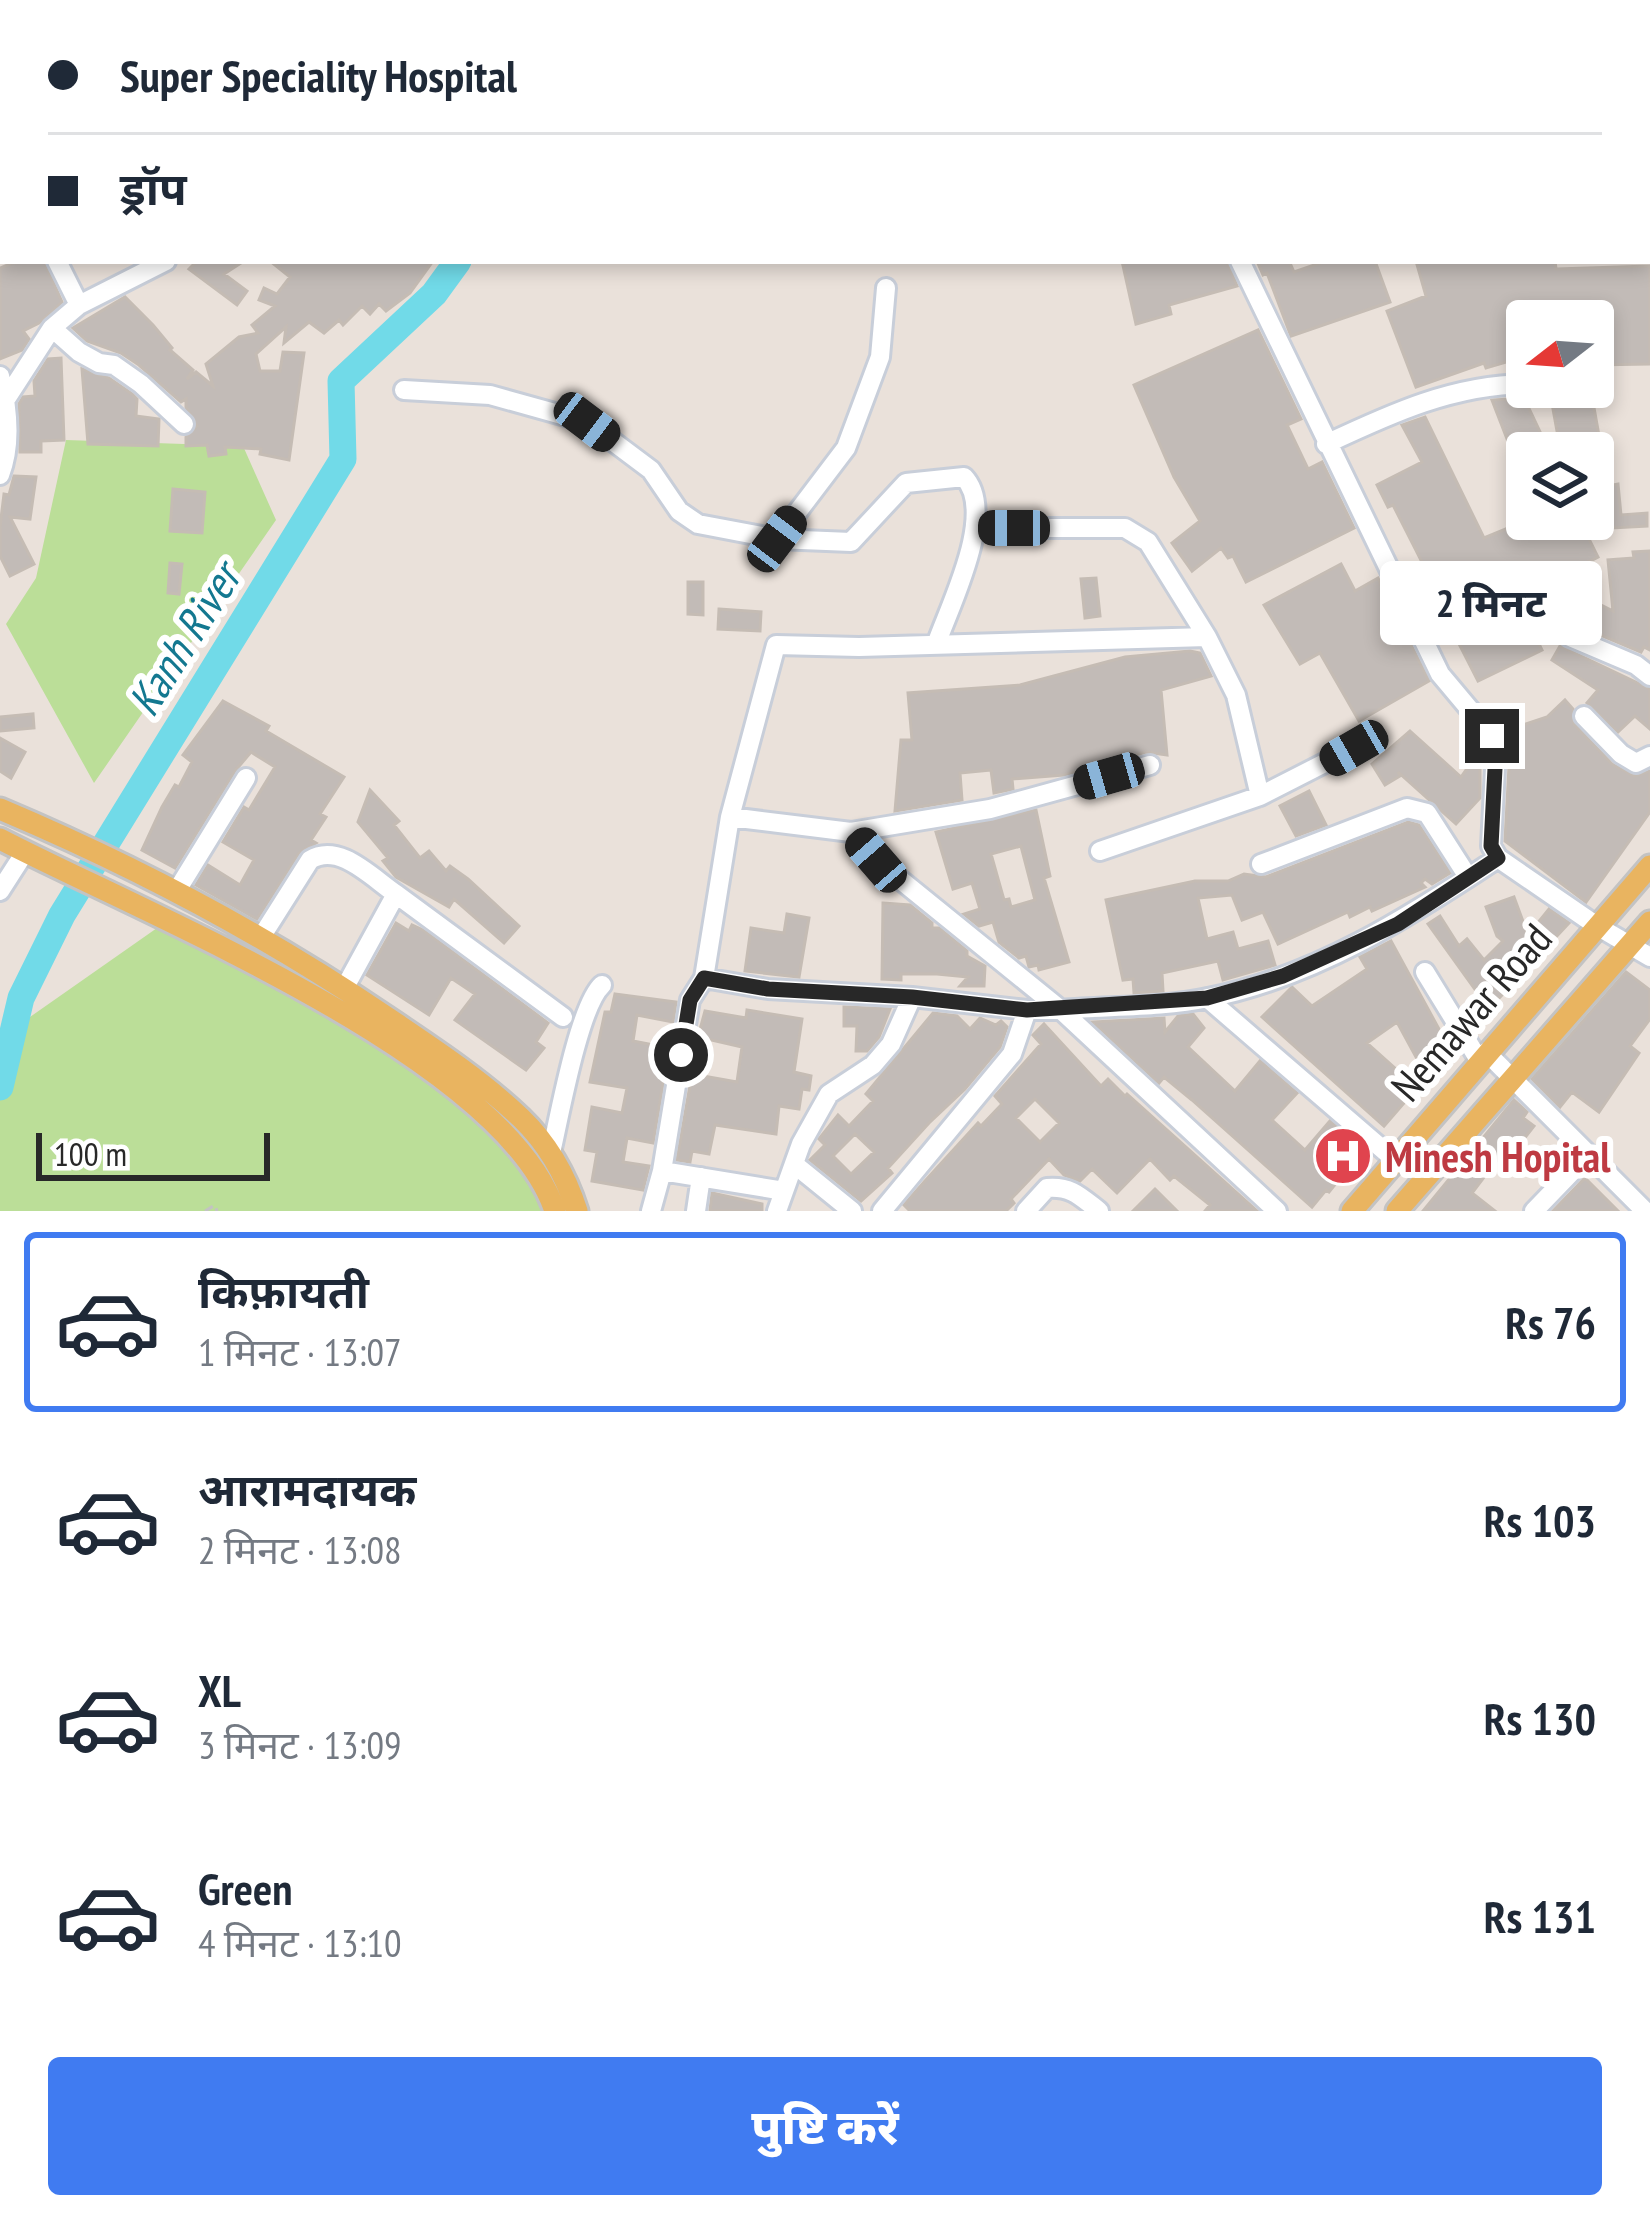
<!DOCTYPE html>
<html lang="hi">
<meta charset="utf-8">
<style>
body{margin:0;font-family:"PT Sans Narrow","Noto Sans Devanagari",sans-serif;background:#f2f2f3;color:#1f2937;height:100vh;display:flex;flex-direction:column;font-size:45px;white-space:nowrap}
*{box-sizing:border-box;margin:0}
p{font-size:39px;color:#747a83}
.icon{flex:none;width:66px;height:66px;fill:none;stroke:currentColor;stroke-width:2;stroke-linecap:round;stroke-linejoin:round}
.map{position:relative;height:1211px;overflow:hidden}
.side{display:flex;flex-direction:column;background:#fff;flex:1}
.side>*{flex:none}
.top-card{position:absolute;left:0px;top:0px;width:1650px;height:264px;box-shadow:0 6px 18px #0003;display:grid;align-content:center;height:264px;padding:0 48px;background:#fff}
.needle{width:78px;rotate:253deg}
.buttons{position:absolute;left:1506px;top:300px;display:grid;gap:24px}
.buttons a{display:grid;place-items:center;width:108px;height:108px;border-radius:12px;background:#fff;box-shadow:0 6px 18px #0003;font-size:60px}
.scale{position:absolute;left:36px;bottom:30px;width:234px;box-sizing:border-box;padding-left:12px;border:6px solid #282828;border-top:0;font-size:33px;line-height:42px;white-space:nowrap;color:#282828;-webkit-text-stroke:9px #fff;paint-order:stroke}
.end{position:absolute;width:54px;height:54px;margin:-27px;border:15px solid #282828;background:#fff;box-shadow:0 0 0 6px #fff}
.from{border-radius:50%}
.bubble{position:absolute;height:84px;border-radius:12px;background:#fff;box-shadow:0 6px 18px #0003;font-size:39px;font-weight:800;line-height:84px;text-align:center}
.car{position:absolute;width:36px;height:72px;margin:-36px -18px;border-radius:15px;box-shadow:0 0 9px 3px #0007;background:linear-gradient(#222 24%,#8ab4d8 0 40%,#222 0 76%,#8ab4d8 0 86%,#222 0)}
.top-card b{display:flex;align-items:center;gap:42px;height:114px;font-size:45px}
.top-card b+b{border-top:3px solid #e0e1e3}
.top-card i{width:30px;height:30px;background:#1f2937}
ul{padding:21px 0 0;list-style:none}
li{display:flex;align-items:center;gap:36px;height:180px;margin:0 24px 18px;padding:0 24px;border:6px solid transparent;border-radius:12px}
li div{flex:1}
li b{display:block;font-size:45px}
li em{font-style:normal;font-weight:800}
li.active{border-color:#407bf1}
li>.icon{width:108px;height:108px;stroke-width:1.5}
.cta{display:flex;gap:24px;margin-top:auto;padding:24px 48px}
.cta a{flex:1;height:138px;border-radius:12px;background:#407bf1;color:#fff;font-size:48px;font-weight:800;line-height:138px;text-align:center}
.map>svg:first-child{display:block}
</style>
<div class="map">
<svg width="1650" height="1211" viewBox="0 0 1650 1211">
<rect width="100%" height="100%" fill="#eae1da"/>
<path fill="#bbde98" d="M66 440 243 446 276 520 94 783 6 624 36 578Z
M167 921 333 1007 506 1132 555 1211H0V1038Z"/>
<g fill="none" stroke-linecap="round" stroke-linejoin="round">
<path stroke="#71dae8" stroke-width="27" d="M1647 103 1650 100
M0 1087 21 998 62 915 343 459 341 381 434 294 458 261"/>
</g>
<path fill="#c2bbb7" stroke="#c5bcb4" stroke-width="3" fill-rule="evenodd" d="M17 261H44L62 302 39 323 23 331 29 339 22 350 0 359V268Z
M197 261H244L224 274 247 291 237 305 189 269Z
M270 261H433L410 293 386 311 379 304 370 314 362 306 343 325 339 320 324 333 309 322 284 343 286 327 256 354 260 371H280L283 352 304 353 289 460 260 454 261 449 225 447 226 454 209 456 207 445 186 446V437L197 426 186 407V399L181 402 139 365 121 353 87 341 73 328 125 297 153 325 172 348 170 350 193 370 187 379 196 372 213 386 206 364 239 337 258 333 252 325 275 306 259 300 264 288 277 294 290 277Z
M1122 261H1227L1237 286 1169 305 1171 314 1136 324Z
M1257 261H1294L1290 263 1294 272 1323 262 1375 261 1390 302 1291 336 1267 273 1263 275Z
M1416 261H1555L1556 269 1650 266V364L1593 365V321H1527V356L1486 368 1484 363 1416 387 1387 311 1426 296Z
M1258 330 1301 419 1287 425 1308 469 1322 462 1354 528 1246 582 1233 556 1228 558 1221 548 1192 571 1172 543 1200 521 1174 477 1134 385Z
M61 358 64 440 41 441V452H20L19 404 23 397 35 396 34 381 48 359Z
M82 369 109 378 132 394 137 399 136 416 159 419 158 446 88 444Z
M1549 387H1583L1584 393 1591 391 1608 486 1618 484 1621 515 1647 513V526L1593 529V453H1561Z
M1524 398 1550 453H1527L1526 488 1492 400Z
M1425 417 1484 538 1530 519H1579L1598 557 1517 599 1542 650 1478 681 1452 630 1440 637 1419 599 1409 579 1426 570 1393 505 1388 507 1377 485 1422 462 1402 425Z
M14 476 36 477 30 519 10 517 34 564 10 576 0 556V527L4 494 9 495Z
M173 489 205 492 202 533 170 531Z
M1650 551V650L1644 647 1641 652 1579 626 1593 601 1613 611 1608 560 1634 558 1633 552Z
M170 563 182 564 179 594 168 593Z
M1341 564 1355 591 1378 578 1429 681 1359 721 1320 653 1300 664 1264 605Z
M1096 578 1100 616 1085 618 1081 579Z
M688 582H703V615L688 614Z
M719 609 761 612 760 631 718 629Z
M1560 646 1650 689V729L1635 716 1618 732 1587 703 1598 690 1552 660Z
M1190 651 1200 653 1211 676 1161 690 1167 755 1146 752 1064 775 1012 779 1013 789 994 793 991 770 960 773 962 800 895 811 901 740H912L908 693 1020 685 1125 657Z
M1565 700 1573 709 1574 724 1612 764 1634 776 1650 771V812L1586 902 1505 841 1511 729 1547 717Z
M223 701 269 726 266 731 344 777 320 814 326 817 311 840 316 843 299 853 257 919 196 885 208 865 240 885 254 860 223 842 244 807 249 810 275 767 251 752 235 771 175 868 142 850 162 807 175 785 179 787 192 762 183 755Z
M33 714 34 728 0 731V717Z
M1410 731 1461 777 1476 756 1470 752 1477 741 1480 744V798L1456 824 1398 772 1400 776 1385 785 1372 764Z
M0 738 25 752 11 778 0 771Z
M370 790 399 821 394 825 420 858 429 851 446 871 450 866 468 879 519 926 504 943 454 899 449 907 396 877 383 861 388 858 358 822Z
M1309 791 1326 825 1296 836 1280 806Z
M1036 810 1050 876 1044 878 1069 962 1039 970 1038 965 1029 967 1026 956 1019 958 999 942 993 922 979 926 964 914 980 909 972 883 953 889 936 832ZM1021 846 1035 900 1011 907 1009 899 1004 900 991 854Z
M1408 822 1419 825 1450 873 1432 884 1425 879 1421 883 1425 887 1372 911 1370 907 1350 917 1348 912 1278 944 1263 912 1242 920 1232 895 1198 898 1207 939 1233 932 1238 949 1268 941 1275 965 1223 980 1218 961 1162 973 1163 991 1134 993 1133 979 1123 980 1106 900 1195 881H1228L1244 874 1266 877Z
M1514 897 1528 935 1549 909 1569 923 1489 1009 1428 924 1440 916 1459 946 1467 939 1484 960 1503 941 1497 936 1486 907Z
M883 903 910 905 932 923V928H939L967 951V956L985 966 984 986H960L968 977 937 974H901V980L882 979Z
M787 914 809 918 799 977 745 971 751 928 784 933Z
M396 923 409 931 412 925 423 930 548 1023 536 1042 544 1048 526 1070 455 1020 475 994 451 978 429 1015 367 975Z
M1391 941 1452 1053 1422 1068 1397 1022 1367 1043 1417 1088 1384 1126 1262 1017 1292 987 1312 1006 1367 969 1360 957Z
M1626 972 1650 990V1019L1630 1046 1639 1053 1599 1112 1572 1092 1560 1107 1532 1079Z
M615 994 676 1002 673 1022 637 1015 633 1041 669 1048 653 1143 627 1138 623 1162 649 1166 643 1190 592 1181 597 1152 585 1150 592 1107 622 1113 627 1088 590 1082 605 1012H611Z
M844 1007 890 1009 879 1037 867 1051H856L857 1026H844Z
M747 1010 802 1019 794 1072 811 1076 809 1090 802 1089 799 1109 779 1106 776 1134 715 1125 709 1154 692 1151 690 1162 677 1160 692 1074 737 1082 742 1047 698 1037 705 1011 746 1018Z
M933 1013 957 1016 970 1029 980 1018 996 1025 1001 1021 1007 1027 1000 1047 965 1089 929 1123 888 1168 892 1173 861 1201 810 1160 825 1145 819 1139 838 1115 849 1126 873 1101 866 1094ZM855 1134 874 1152 851 1174 833 1156Z
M1193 1014 1204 1028 1188 1047 1235 1091 1260 1061 1297 1093 1272 1120 1305 1150 1330 1121 1363 1150 1329 1192 1326 1190 1312 1207 1192 1100 1164 1077 1159 1083 1093 1022 1164 1018 1165 1032 1178 1016Z
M1044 1024 1101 1086 1108 1079 1125 1096 1127 1094 1257 1211H1205L1210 1205 1174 1176 1170 1180 1150 1159 1117 1193 1092 1169 1080 1181 1064 1175 1049 1159 1011 1199 1014 1203 1006 1211H910L904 1205 925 1181 978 1123 981 1126 1002 1104 995 1096 1041 1044 1033 1035ZM1035 1099 1059 1123 1040 1142 1016 1118Z
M1514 1100 1527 1112 1523 1118 1534 1126 1516 1149 1509 1144 1472 1193 1495 1211H1423Z
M1585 1178 1618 1211H1553Z
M1155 1189 1177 1211H1133Z
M712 1193 762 1204V1211H710Z"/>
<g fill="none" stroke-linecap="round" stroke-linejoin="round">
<defs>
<path id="minor" d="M20 0V3
M278 0 279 3
M1037 0V3
M1187 0 1188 3
M1594 0 1595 3
M55 3 62 0
M200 3V0
M332 3 337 0
M494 3 495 0
M553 3V0
M628 3V0
M929 3V0
M1510 3V0
M1644 3 1650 2
M0 52 3 50
M57 261 79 305
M1240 261 1440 674 1492 736 1496 749 1491 846 1498 858 1597 926 1650 957
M52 328 79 352 99 363 114 365 141 384 184 424
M0 376C8 408 12 444 0 475
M404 390 490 395 587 422 651 470 679 511 698 524 777 539 846 448 880 357 886 288
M6 399 52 328 79 305 166 261
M1326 444C1392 413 1453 385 1526 384
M977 528H1125L1148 542 1207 637
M777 539 851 542 906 483 964 477C997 512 951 603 937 642
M1570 637 1636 665 1650 676
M1584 716 1621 754 1636 763 1650 756
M1260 796 1354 748
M730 817 851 832 990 809 1150 765
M851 832 876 860 1061 1010C1109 1006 1161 1008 1208 998 1315 977 1409 917 1498 858
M1261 864 1407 808 1427 813 1468 877
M0 891 25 852
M176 892 246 778
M396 894 563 1017
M260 939 310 860C339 842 371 877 396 894L344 989
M1425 972 1479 1060
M912 997 1027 1010H1061L1277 1211
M1207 998 1395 1160
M1486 1052 1645 1211
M551 1153C559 1118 579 1006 602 985
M794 1164 852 1211
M662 1171 784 1191
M651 1211 662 1171 690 1000 704 978
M696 1211 701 1177
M777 1211 801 1144 829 1094 873 1065 891 1044 912 997 768 989 704 978 730 817 776 645 859 647 1207 637 1236 695 1260 796 1100 851
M882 1211 1012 1054 1027 1010
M1026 1211 1047 1188C1071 1186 1080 1196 1099 1211
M1534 1211 1588 1155"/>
<path id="major" d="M0 809C135 866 267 936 388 1018 434 1049 481 1080 521 1118 548 1144 566 1176 577 1211
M0 839C142 913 504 1057 555 1211
M1352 1211 1650 866
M1397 1211 1650 922"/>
</defs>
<use href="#minor" stroke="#c8ced9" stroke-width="24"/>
<use href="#major" stroke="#c3c3c3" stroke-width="27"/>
<path stroke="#c3c3c3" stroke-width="3" stroke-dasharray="9 6" stroke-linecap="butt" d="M205 1211 215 1205 217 1211"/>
<use href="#minor" stroke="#fff" stroke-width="18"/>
<use href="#major" stroke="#e9b460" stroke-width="21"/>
</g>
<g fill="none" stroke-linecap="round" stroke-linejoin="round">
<path stroke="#282828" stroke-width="15" d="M681 1055 690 1000 704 978 768 989 912 997 1027 1010 1207 998 1283 976 1398 924 1498 858 1491 846 1496 749 1492 736"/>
</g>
<defs>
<symbol id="hospital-disc" viewBox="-11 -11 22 22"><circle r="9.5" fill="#e0444e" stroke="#fff"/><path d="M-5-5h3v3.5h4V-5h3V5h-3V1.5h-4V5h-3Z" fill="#fff"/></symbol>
</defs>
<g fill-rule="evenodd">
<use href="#hospital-disc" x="1310" y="1123" width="66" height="66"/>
</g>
<g text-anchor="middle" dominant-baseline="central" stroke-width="12" stroke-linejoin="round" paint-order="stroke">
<g font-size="42" fill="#282828" stroke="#fff">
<text transform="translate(1471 1012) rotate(-49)">Nemawar Road</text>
</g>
<g font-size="42" font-weight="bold" fill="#be3a42" stroke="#fff" text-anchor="start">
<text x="1385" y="1156">Minesh Hopital</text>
</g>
<g font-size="45" font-style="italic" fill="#137890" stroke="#fff">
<text transform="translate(183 639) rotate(-58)">Kanh River</text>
</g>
</g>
</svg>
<div class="buttons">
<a><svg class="needle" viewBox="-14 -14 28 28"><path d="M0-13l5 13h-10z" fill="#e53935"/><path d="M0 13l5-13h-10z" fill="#747a83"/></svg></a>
<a><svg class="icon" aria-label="layers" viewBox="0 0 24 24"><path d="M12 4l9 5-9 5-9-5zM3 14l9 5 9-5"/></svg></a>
</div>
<div class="scale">100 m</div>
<i class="end from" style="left:681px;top:1055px"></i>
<i class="end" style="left:1492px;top:736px"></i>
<div class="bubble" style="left:1380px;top:561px;width:222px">2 मिनट</div>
<i class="car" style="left:587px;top:422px;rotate:127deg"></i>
<i class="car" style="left:1014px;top:528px;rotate:270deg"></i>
<i class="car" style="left:777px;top:539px;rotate:37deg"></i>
<i class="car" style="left:1354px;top:748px;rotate:240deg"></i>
<i class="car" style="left:1109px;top:776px;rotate:254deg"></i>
<i class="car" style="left:876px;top:860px;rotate:319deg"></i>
<div class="top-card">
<b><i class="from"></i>Super Speciality Hospital</b>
<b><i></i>ड्रॉप</b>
</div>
</div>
<section class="side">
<ul>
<li class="active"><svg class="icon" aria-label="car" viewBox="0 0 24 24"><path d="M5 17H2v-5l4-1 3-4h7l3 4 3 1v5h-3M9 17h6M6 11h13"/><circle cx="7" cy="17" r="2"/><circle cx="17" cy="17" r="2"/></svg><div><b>किफ़ायती</b><p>1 मिनट · 13:07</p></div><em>Rs 76</em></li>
<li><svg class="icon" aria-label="car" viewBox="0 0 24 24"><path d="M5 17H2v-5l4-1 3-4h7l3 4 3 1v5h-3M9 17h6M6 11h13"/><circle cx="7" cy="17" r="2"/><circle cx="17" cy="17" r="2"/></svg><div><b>आरामदायक</b><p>2 मिनट · 13:08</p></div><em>Rs 103</em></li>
<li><svg class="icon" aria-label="car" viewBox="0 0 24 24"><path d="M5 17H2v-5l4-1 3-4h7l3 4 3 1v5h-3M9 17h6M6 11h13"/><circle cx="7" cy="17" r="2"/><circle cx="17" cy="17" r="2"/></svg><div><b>XL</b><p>3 मिनट · 13:09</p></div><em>Rs 130</em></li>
<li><svg class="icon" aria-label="car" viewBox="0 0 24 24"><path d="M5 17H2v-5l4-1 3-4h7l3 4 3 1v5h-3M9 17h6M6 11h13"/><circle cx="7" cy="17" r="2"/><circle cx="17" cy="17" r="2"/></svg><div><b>Green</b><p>4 मिनट · 13:10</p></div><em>Rs 131</em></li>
</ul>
<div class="cta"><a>पुष्टि करें</a></div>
</section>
